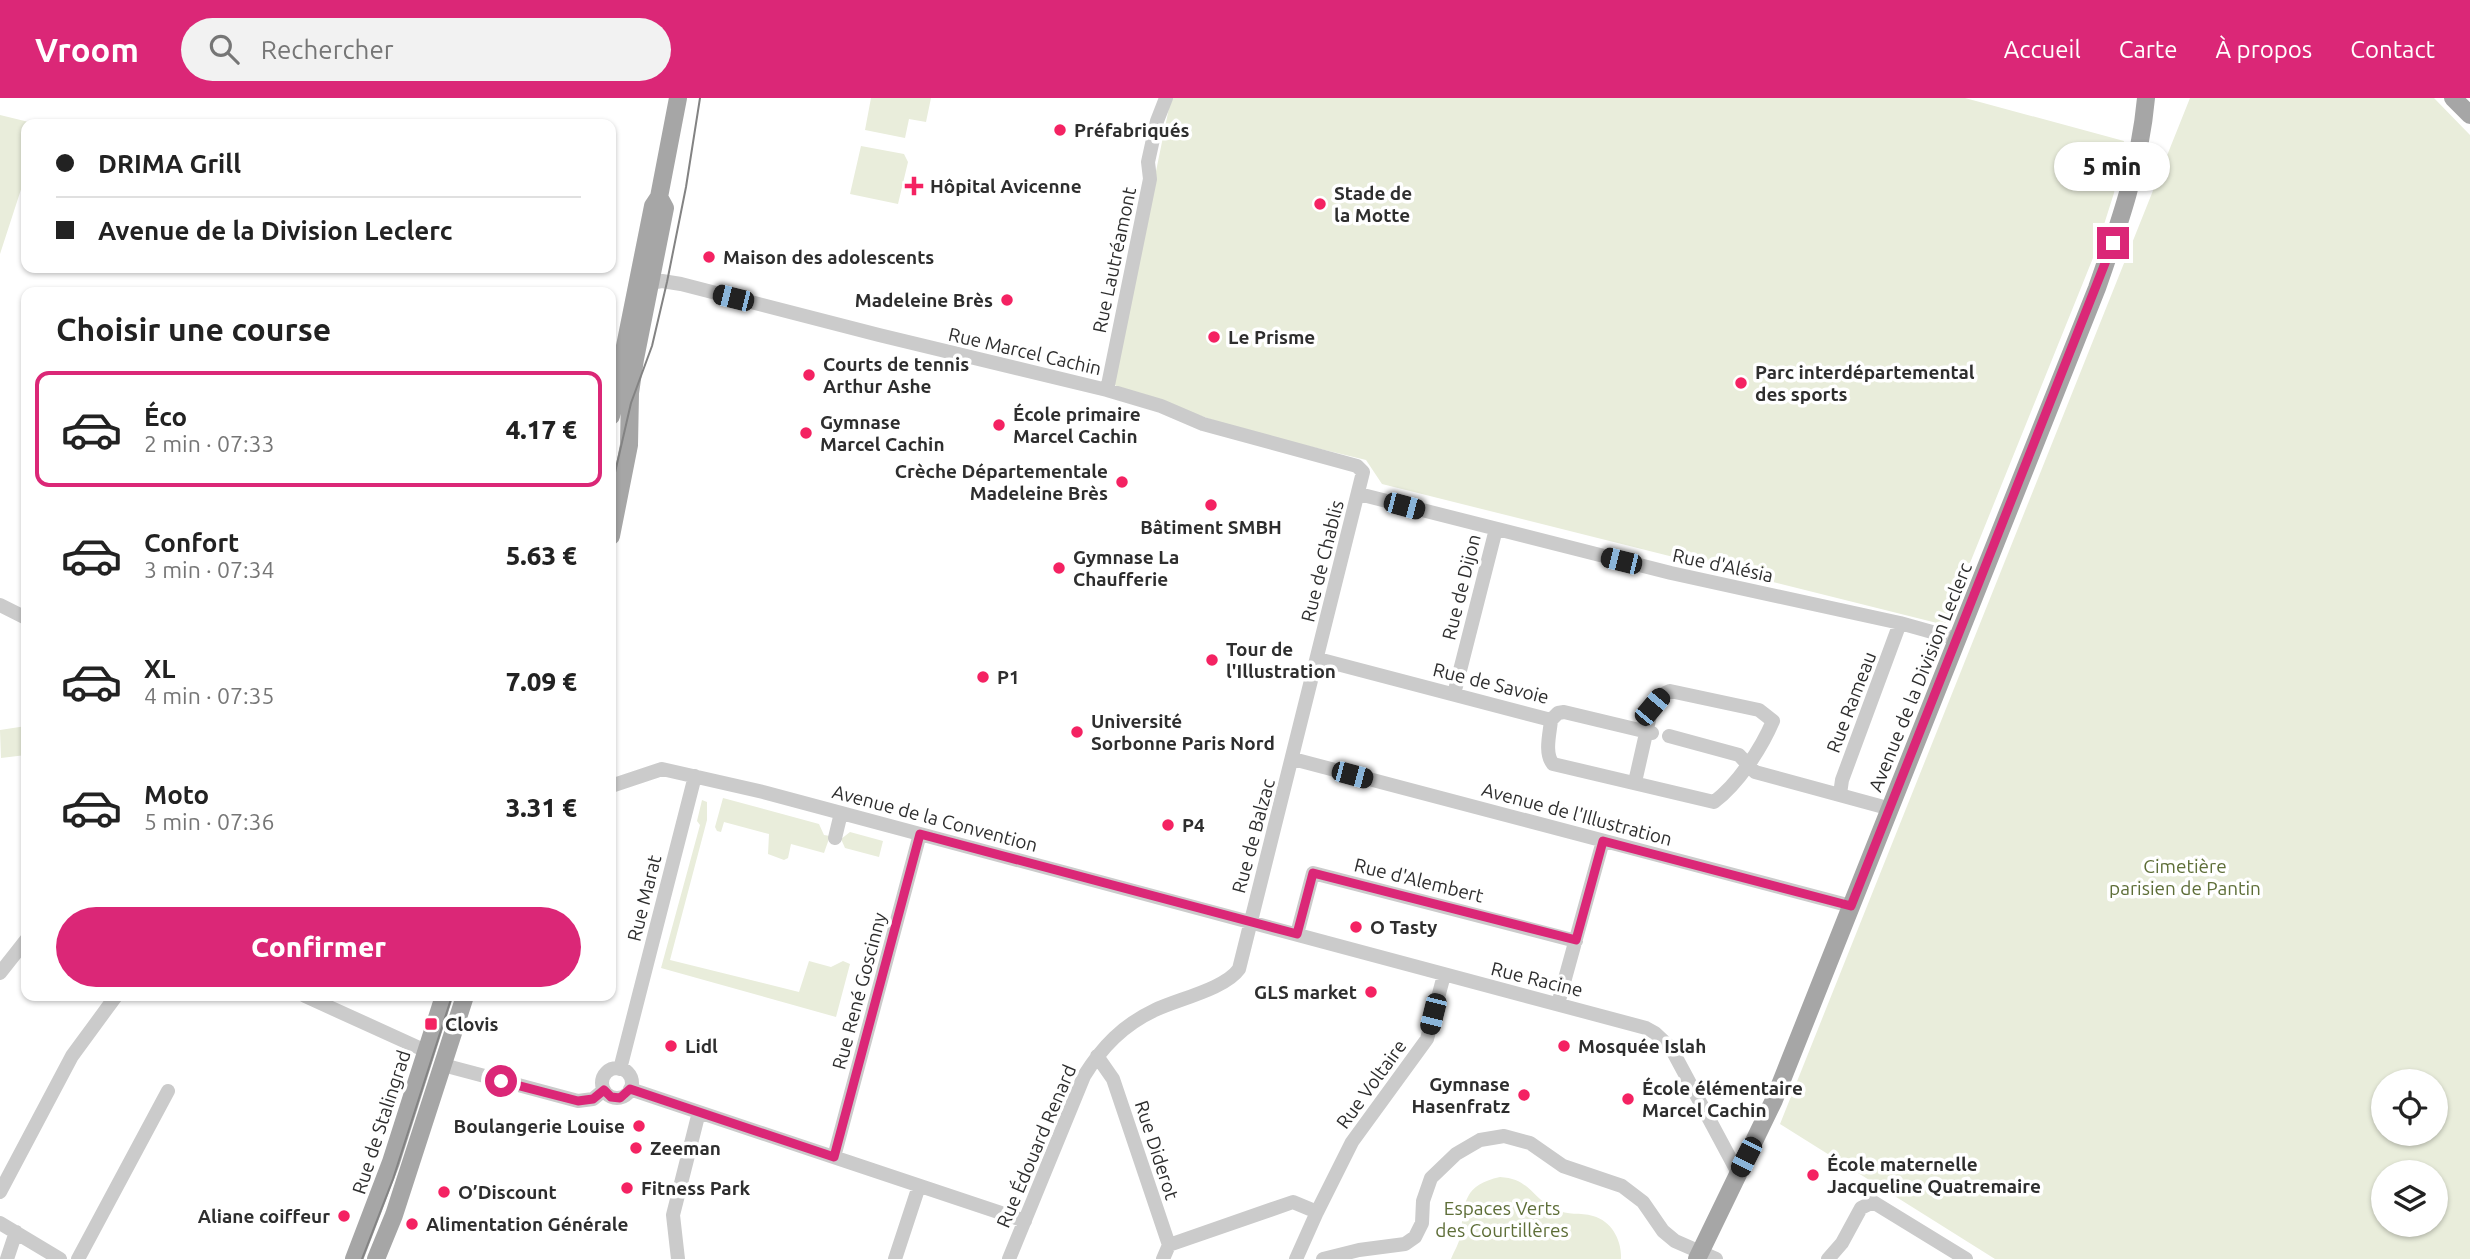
<!DOCTYPE html>
<html lang="fr">
<meta charset="utf-8">
<style>
body{margin:0;font-family:Ubuntu,sans-serif;background:#f2f2f2;color:#222;height:100vh;display:flex;flex-direction:column;font-size:26px;white-space:nowrap}
*{box-sizing:border-box;margin:0}
p{font-size:23px;color:#767676}
.icon{flex:none;width:38px;height:38px;fill:none;stroke:currentColor;stroke-width:2;stroke-linecap:round;stroke-linejoin:round}
.map{position:relative;flex:1;overflow:hidden}
.details{position:absolute;left:21px;top:189px;width:595px;height:714px;display:flex;flex-direction:column;background:#fff;border-radius:14px;box-shadow:0 2px 5px #0004}
.details>*{flex:none}
.banner{position:absolute;left:21px;top:21px;width:595px;height:154px;border-radius:14px;box-shadow:0 2px 5px #0004;display:grid;align-content:center;height:154px;padding:0 35px;background:#fff}
.controls{position:absolute;left:2371px;top:971px;display:grid;gap:14px}
.controls a{display:grid;place-items:center;width:77px;height:77px;border-radius:50%;background:#fff;box-shadow:0 2px 5px #0004;font-size:35px}
.end{position:absolute;width:32px;height:32px;margin:-16px;border:9px solid #db2777;background:#fff;box-shadow:0 0 0 4px #fff}
.from{border-radius:50%}
.bubble{position:absolute;height:49px;border-radius:24px;background:#fff;box-shadow:0 2px 5px #0004;font-size:23px;font-weight:800;line-height:49px;text-align:center}
.car{position:absolute;width:21px;height:42px;margin:-21px -10px;border-radius:9px;box-shadow:0 0 5px 2px #0007;background:linear-gradient(#222 24%,#8ab4d8 0 40%,#222 0 76%,#8ab4d8 0 86%,#222 0)}
.banner b{display:flex;align-items:center;gap:24px;height:66px;font-size:26px}
.banner b+b{border-top:2px solid #e0e0e0}
.banner i{width:18px;height:18px;background:#222}
ul{padding:0;list-style:none}
li{display:flex;align-items:center;gap:21px;height:116px;margin:0 14px 10px;padding:0 21px;border:4px solid transparent;border-radius:14px}
li div{flex:1}
li b{display:block;font-size:26px}
li em{font-style:normal;font-weight:800}
li.on{border-color:#db2777}
li>.icon{width:63px;height:63px;stroke-width:1.5}
h2{padding:0 35px;font-size:32px;line-height:84px}
.primary-button{display:flex;gap:14px;margin-top:auto;padding:14px 35px}
.primary-button a{flex:1;height:80px;border-radius:42px;background:#db2777;color:#fff;font-size:28px;font-weight:800;line-height:80px;text-align:center}
header{display:flex;align-items:center;gap:42px;box-sizing:border-box;height:98px;padding:0 35px;background:#db2777;color:#fff}
header strong{font-size:33px}
nav{display:flex;gap:38px;margin-inline-start:auto;font-size:24px}
.search{width:490px;height:63px;background:#f2f2f2;display:flex;align-items:center;gap:18px;box-sizing:border-box;padding:0 24px;border-radius:38px;color:#767676;font-size:26px}
.map>svg:first-child{display:block}
</style>
<header>
<strong>Vroom</strong>
<div class="search"><svg class="icon" aria-label="search" viewBox="0 0 24 24"><circle cx="10" cy="10" r="6"/><path d="M15 15l6 6"/></svg>Rechercher</div>
<nav><a>Accueil</a><a>Carte</a><a>À propos</a><a>Contact</a></nav>
</header>
<div class="map">
<svg width="2470" height="1161" viewBox="0 0 2470 1161">
<rect width="100%" height="100%" fill="#fff"/>
<path fill="#e9eddb" fill-rule="evenodd" d="M871 0H931L926 24 909 21 905 40 865 32Z
M1171 0H1965L2124 43 2114 95 2095 155 1945 527 1382 386 1366 362 1246 333 1117 290 1113 283Z
M2190 0H2434L2470 37V1161H1995L1780 1026ZM2384 984H2436V1036H2384ZM2384 1074H2436V1127H2384Z
M0 17 37 26H26V76L0 156Z
M861 48 904 56 908 64 898 106 850 96Z
M26 628V657L1 660 0 632Z
M723 700 819 726 824 737 830 738 824 755 791 746 788 760 784 762 768 756 769 736 724 724 721 734 717 733 715 729Z
M702 702 707 704V722L670 862 799 894 809 863 831 869 843 863 850 866 836 919 661 870 700 727 697 723Z
M850 734 883 743 879 759 845 750 841 741Z
M1500 1079C1531 1081 1531 1100 1555 1111 1568 1118 1580 1114 1593 1118 1612 1123 1622 1143 1621 1161H1451C1454 1153 1460 1144 1461 1135 1464 1104 1464 1087 1500 1079Z"/>
<g fill="none" stroke-linecap="round" stroke-linejoin="round">
<path stroke="#cbcbcb" stroke-width="14" d="M650 185 662 183 681 186 879 237 1107 292 1161 308 1203 326 1357 368 1363 374 1239 871C1225 891 1178 901 1155 912 1123 927 1102 949 1084 978L1009 1161
M1107 292 1150 81 1148 64 1157 23 1166 0
M1359 396 1671 475 1900 525 1957 541
M0 507 26 520
M1318 561 1551 622
M1454 596 1496 431
M1551 622C1550 635 1544 655 1553 666L1714 704C1738 686 1761 651 1773 623L1759 612 1670 593 1661 597 1652 609 1635 684
M1551 622 1558 615 1564 614 1652 635
M1669 638 1739 657 1755 674 1891 711
M1293 661 1851 808
M611 688 662 671 763 694 1646 930 1655 935 1671 950 1738 1075
M1840 696 1842 682 1900 525
M835 740 841 715
M1297 836 1313 775 1576 843
M0 875 26 842
M305 898 426 953
M1558 906 1603 743
M1097 958 1113 981 1169 1147 1163 1161
M443 967 578 1003 593 1001 604 992
M602 985a15 15 0 1 1 30 0a15 15 0 1 1-30 0Z
M620 971 695 678
M630 991 1025 1123
M834 1059 920 736
M0 1094 72 958 116 898
M0 1125 60 1161
M1169 1147 1293 1104 1317 1114 1352 1044 1427 941 1444 877
M7 1161 16 1134
M78 1161 168 993
M678 1161 673 1117 699 1014
M895 1161 919 1088
M1296 1161 1317 1114
M1323 1161 1359 1152 1405 1146 1415 1139 1422 1125 1423 1103 1431 1080 1456 1056 1480 1042 1504 1038 1530 1045 1563 1068 1622 1088 1643 1104 1663 1133 1675 1143 1716 1161
M1828 1161 1842 1145 1861 1110 1873 1104 1966 1161"/>
<path stroke="#a6a6a6" stroke-width="18" d="M2453 0 2470 17
M611 318 653 108 659 99 678 0
M611 438 629 347 630 295 635 261 665 110 659 99
M354 1161 391 1064 444 898
M376 1161 394 1117 465 898
M1697 1161 1774 1002 2097 190C2119 127 2140 67 2146 0"/>
<path stroke="#838383" stroke-width="2" d="M611 392 631 305 652 248 667 184 686 89 700 0
M362 1161 393 1081 452 898"/>
</g>
<g fill="none" stroke-linecap="round" stroke-linejoin="round">
<path stroke="#db2777" stroke-width="9" d="M501 983 578 1003 593 1001 604 992 611 999 620 1000 630 991 834 1059 920 736 1297 836 1313 775 1576 842 1603 743 1851 808 2113 145"/>
</g>
<g fill="#f42262" stroke="#fff" stroke-width="2.5">
<circle cx="1060" cy="32" r="7"/>
<path d="M910.5 77.5h7v7h7v7h-7v7h-7v-7h-7v-7h7z"/>
<circle cx="1320" cy="106" r="7"/>
<circle cx="709" cy="159" r="7"/>
<circle cx="1007" cy="202" r="7"/>
<circle cx="1214" cy="239" r="7"/>
<circle cx="809" cy="277" r="7"/>
<circle cx="1741" cy="285" r="7"/>
<circle cx="999" cy="327" r="7"/>
<circle cx="806" cy="335" r="7"/>
<circle cx="1122" cy="384" r="7"/>
<circle cx="1211" cy="407" r="7"/>
<circle cx="1059" cy="470" r="7"/>
<circle cx="1212" cy="562" r="7"/>
<circle cx="983" cy="579" r="7"/>
<circle cx="1077" cy="634" r="7"/>
<circle cx="1168" cy="727" r="7"/>
<circle cx="1356" cy="829" r="7"/>
<circle cx="1371" cy="894" r="7"/>
<rect x="424" y="919" width="14" height="14" rx="3.5"/>
<circle cx="671" cy="948" r="7"/>
<circle cx="1564" cy="948" r="7"/>
<circle cx="1524" cy="997" r="7"/>
<circle cx="1628" cy="1001" r="7"/>
<circle cx="639" cy="1028" r="7"/>
<circle cx="636" cy="1050" r="7"/>
<circle cx="1813" cy="1077" r="7"/>
<circle cx="627" cy="1090" r="7"/>
<circle cx="444" cy="1094" r="7"/>
<circle cx="344" cy="1118" r="7"/>
<circle cx="412" cy="1126" r="7"/>
</g>
<g text-anchor="middle" dominant-baseline="central" stroke-width="7" stroke-linejoin="round" paint-order="stroke">
<g font-size="19" font-weight="bold" fill="#2e2e2e" stroke="#fff" text-anchor="start">
<text x="1074" y="32">Préfabriqués</text>
<text x="930" y="88">Hôpital Avicenne</text>
<text x="1334" y="95">Stade de<tspan x="1334" dy="22">la Motte</tspan></text>
<text x="723" y="159">Maison des adolescents</text>
<text x="993" y="202" text-anchor="end">Madeleine Brès</text>
<text x="1228" y="239">Le Prisme</text>
<text x="823" y="266">Courts de tennis<tspan x="823" dy="22">Arthur Ashe</tspan></text>
<text x="1755" y="274">Parc interdépartemental<tspan x="1755" dy="22">des sports</tspan></text>
<text x="1013" y="316">École primaire<tspan x="1013" dy="22">Marcel Cachin</tspan></text>
<text x="820" y="324">Gymnase<tspan x="820" dy="22">Marcel Cachin</tspan></text>
<text x="1108" y="373" text-anchor="end">Crèche Départementale<tspan x="1108" dy="22">Madeleine Brès</tspan></text>
<text x="1211" y="429" text-anchor="middle">Bâtiment SMBH</text>
<text x="1073" y="459">Gymnase La<tspan x="1073" dy="22">Chaufferie</tspan></text>
<text x="1226" y="551">Tour de<tspan x="1226" dy="22">l'Illustration</tspan></text>
<text x="997" y="579">P1</text>
<text x="1091" y="623">Université<tspan x="1091" dy="22">Sorbonne Paris Nord</tspan></text>
<text x="1182" y="727">P4</text>
<text x="1370" y="829">O Tasty</text>
<text x="1357" y="894" text-anchor="end">GLS market</text>
<text x="445" y="926">Clovis</text>
<text x="685" y="948">Lidl</text>
<text x="1578" y="948">Mosquée Islah</text>
<text x="1510" y="986" text-anchor="end">Gymnase<tspan x="1510" dy="22">Hasenfratz</tspan></text>
<text x="1642" y="990">École élémentaire<tspan x="1642" dy="22">Marcel Cachin</tspan></text>
<text x="625" y="1028" text-anchor="end">Boulangerie Louise</text>
<text x="650" y="1050">Zeeman</text>
<text x="1827" y="1066">École maternelle<tspan x="1827" dy="22">Jacqueline Quatremaire</tspan></text>
<text x="641" y="1090">Fitness Park</text>
<text x="458" y="1094">O’Discount</text>
<text x="330" y="1118" text-anchor="end">Aliane coiffeur</text>
<text x="426" y="1126">Alimentation Générale</text>
</g>
<g font-size="19" fill="#2e2e2e" stroke="#fff">
<text transform="translate(1114 162) rotate(-78)">Rue Lautréamont</text>
<text transform="translate(1025 253) rotate(13)">Rue Marcel Cachin</text>
<text transform="translate(1322 463) rotate(-76)">Rue de Chablis</text>
<text transform="translate(1723 467) rotate(12)">Rue d'Alésia</text>
<text transform="translate(1461 489) rotate(-76)">Rue de Dijon</text>
<text transform="translate(1920 579) rotate(-68)">Avenue de la Division Leclerc</text>
<text transform="translate(1491 585) rotate(14)">Rue de Savoie</text>
<text transform="translate(1851 604) rotate(-69)">Rue Rameau</text>
<text transform="translate(1577 716) rotate(15)">Avenue de l'Illustration</text>
<text transform="translate(935 720) rotate(15)">Avenue de la Convention</text>
<text transform="translate(1253 738) rotate(-75)">Rue de Balzac</text>
<text transform="translate(1419 782) rotate(14)">Rue d'Alembert</text>
<text transform="translate(644 800) rotate(-76)">Rue Marat</text>
<text transform="translate(1537 881) rotate(14)">Rue Racine</text>
<text transform="translate(859 893) rotate(-75)">Rue René Goscinny</text>
<text transform="translate(1371 986) rotate(-54)">Rue Voltaire</text>
<text transform="translate(381 1024) rotate(-72)">Rue de Stalingrad</text>
<text transform="translate(1036 1048) rotate(-67)">Rue Édouard Renard</text>
<text transform="translate(1157 1052) rotate(72)">Rue Diderot</text>
</g>
<g font-size="19" fill="#5e6e38" stroke="#fff">
<text x="2185" y="768">Cimetière<tspan x="2185" dy="22">parisien de Pantin</tspan></text>
<text x="1502" y="1110">Espaces Verts<tspan x="1502" dy="22">des Courtillères</tspan></text>
</g>
</g>
</svg>
<div class="controls">
<a><svg class="icon" aria-label="locate" viewBox="0 0 24 24"><circle cx="12" cy="12" r="6"/><path d="M12 2v4M12 18v4M2 12h4M18 12h4"/></svg></a>
<a><svg class="icon" aria-label="layers" viewBox="0 0 24 24"><path d="M12 4l9 5-9 5-9-5zM3 14l9 5 9-5"/></svg></a>
</div>
<i class="end from" style="left:501px;top:983px"></i>
<i class="end" style="left:2113px;top:145px"></i>
<div class="bubble" style="left:2054px;top:44px;width:116px">5 min</div>
<i class="car" style="left:733px;top:200px;rotate:284deg"></i>
<i class="car" style="left:1404px;top:408px;rotate:105deg"></i>
<i class="car" style="left:1621px;top:463px;rotate:284deg"></i>
<i class="car" style="left:1652px;top:609px;rotate:40deg"></i>
<i class="car" style="left:1352px;top:677px;rotate:105deg"></i>
<i class="car" style="left:1433px;top:916px;rotate:194deg"></i>
<i class="car" style="left:1746px;top:1059px;rotate:207deg"></i>
<div class="banner">
<b><i class="from"></i>DRIMA Grill</b>
<b><i></i>Avenue de la Division Leclerc</b>
</div>
<section class="details">
<h2>Choisir une course</h2>
<ul>
<li class="on"><svg class="icon" aria-label="car" viewBox="0 0 24 24"><path d="M5 17H2v-5l4-1 3-4h7l3 4 3 1v5h-3M9 17h6M6 11h13"/><circle cx="7" cy="17" r="2"/><circle cx="17" cy="17" r="2"/></svg><div><b>Éco</b><p>2 min · 07:33</p></div><em>4.17 €</em></li>
<li><svg class="icon" aria-label="car" viewBox="0 0 24 24"><path d="M5 17H2v-5l4-1 3-4h7l3 4 3 1v5h-3M9 17h6M6 11h13"/><circle cx="7" cy="17" r="2"/><circle cx="17" cy="17" r="2"/></svg><div><b>Confort</b><p>3 min · 07:34</p></div><em>5.63 €</em></li>
<li><svg class="icon" aria-label="car" viewBox="0 0 24 24"><path d="M5 17H2v-5l4-1 3-4h7l3 4 3 1v5h-3M9 17h6M6 11h13"/><circle cx="7" cy="17" r="2"/><circle cx="17" cy="17" r="2"/></svg><div><b>XL</b><p>4 min · 07:35</p></div><em>7.09 €</em></li>
<li><svg class="icon" aria-label="car" viewBox="0 0 24 24"><path d="M5 17H2v-5l4-1 3-4h7l3 4 3 1v5h-3M9 17h6M6 11h13"/><circle cx="7" cy="17" r="2"/><circle cx="17" cy="17" r="2"/></svg><div><b>Moto</b><p>5 min · 07:36</p></div><em>3.31 €</em></li>
</ul>
<div class="primary-button"><a>Confirmer</a></div>
</section>
</div>
